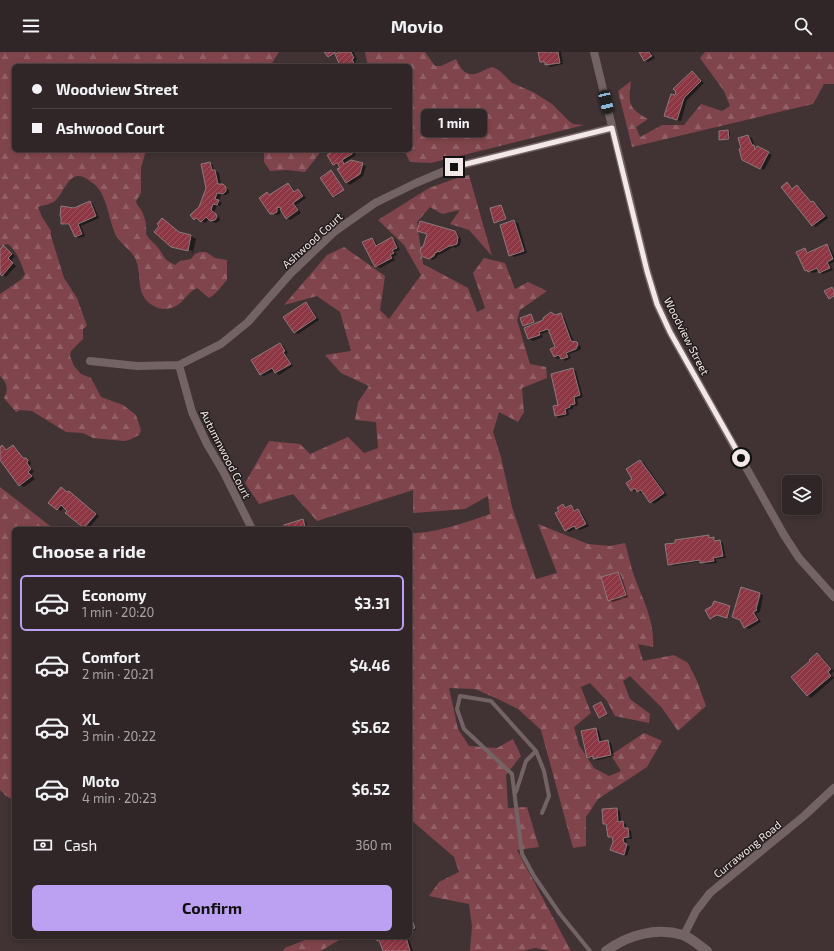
<!DOCTYPE html>
<meta charset="utf-8">
<style>
body{margin:0;font-family:"Exo 2",sans-serif;background:#392e2f;color:#f1f3f6;height:100vh;display:flex;flex-direction:column;font-size:15px;white-space:nowrap}
*{box-sizing:border-box;margin:0}
p{font-size:13px;color:#a8a5a7}
.icon{flex:none;width:22px;height:22px;fill:none;stroke:currentColor;stroke-width:2;stroke-linecap:round;stroke-linejoin:round}
.map{position:relative;flex:1;overflow:hidden}
.details{position:absolute;left:12px;top:475px;width:400px;height:412px;display:flex;flex-direction:column;background:#312627;border-radius:6px;box-shadow:0 2px 6px #0003,0 0 0 1px #4c4344}
.details>*{flex:none}
.banner{position:absolute;left:12px;top:12px;width:400px;height:88px;border-radius:6px;box-shadow:0 2px 6px #0003,0 0 0 1px #4c4344;display:grid;align-content:center;height:88px;padding:0 20px;background:#312627}
.tools{position:absolute;left:782px;top:423px;display:grid;gap:8px}
.tools a{display:grid;place-items:center;width:40px;height:40px;border-radius:6px;background:#312627;box-shadow:0 2px 6px #0003,0 0 0 1px #4c4344;font-size:20px}
.end{position:absolute;width:18px;height:18px;margin:-9px;border:5px solid #f2e8e8;background:#111;box-shadow:0 0 0 2px #111}
.from{border-radius:50%}
.bubble{position:absolute;height:28px;border-radius:6px;background:#312627;box-shadow:0 2px 6px #0003,0 0 0 1px #4c4344;font-size:13px;font-weight:700;line-height:28px;text-align:center}
.car{position:absolute;width:12px;height:24px;margin:-12px -6px;border-radius:5px;box-shadow:0 0 3px 1px #0007;background:linear-gradient(#222 24%,#8ab4d8 0 40%,#222 0 76%,#8ab4d8 0 86%,#222 0)}
.banner b{display:flex;align-items:center;gap:14px;height:38px;font-size:15px}
.banner b+b{border-top:1px solid #4c4344}
.banner i{width:10px;height:10px;background:#f1f3f6}
ul{padding:0;list-style:none}
li{display:flex;align-items:center;gap:12px;height:56px;margin:0 8px 6px;padding:0 12px;border:2px solid transparent;border-radius:6px}
li div{flex:1}
li b{display:block;font-size:15px}
li em{font-style:normal;font-weight:700}
li.current{border-color:#bca0f2}
li>.icon{width:36px;height:36px;stroke-width:1.5}
h2{padding:0 20px;font-size:18px;line-height:48px}
.pay{display:flex;align-items:center;gap:10px;height:44px;padding:0 20px;font-size:15px}
.pay p{margin-inline-start:auto}
.button{display:flex;gap:8px;margin-top:auto;padding:8px 20px}
.button a{flex:1;height:46px;border-radius:6px;background:#bca0f2;color:#111;font-size:16px;font-weight:700;line-height:46px;text-align:center}
header{display:flex;justify-content:space-between;align-items:center;height:52px;padding:0 20px;background:#312627;font-size:18px;font-weight:700}
.map>svg:first-child{display:block}
</style>
<header><svg class="icon" aria-label="menu" viewBox="0 0 24 24"><path d="M4 6h16M4 12h16M4 18h16"/></svg>Movio<svg class="icon" aria-label="search" viewBox="0 0 24 24"><circle cx="10" cy="10" r="6"/><path d="M15 15l6 6"/></svg></header>
<div class="map">
<svg width="834" height="899" viewBox="0 0 834 899">
<defs>
<pattern id="forest-firs" width="22" height="20" patternUnits="userSpaceOnUse"><rect width="22" height="20" fill="#80454c"/><path d="M5 1l3.5 6h-7zM16 11l3.5 6h-7z" fill="#926066"/></pattern>
<pattern id="building-hatch" width="6" height="6" patternUnits="userSpaceOnUse"><rect width="6" height="6" fill="#8d3644"/><path d="M-1 1l2-2M0 6l6-6M5 7l2-2" fill="none" stroke="#9e535f"/></pattern>
</defs>
<rect width="100%" height="100%" fill="#413334"/>
<path fill="url(#forest-firs)" d="M0 0H279L270 14H14V98H151L145 102 141 116V141L136 149C137 154 139 154 141 158 145 164 147 175 146 182 149 188 155 191 159 197 166 207 163 207 175 213L180 209 191 207 195 202 200 200H206L215 206 227 208V228C221 234 216 243 209 246L197 236C186 241 183 253 171 256 165 258 159 257 154 254 134 244 143 222 135 206 131 198 122 193 117 185 107 167 109 141 90 129 87 127 83 124 79 124 68 123 63 142 55 149 51 152 44 153 38 155L42 165 51 179V184L64 226 77 246 87 274 83 277V287L71 299 70 304 74 314 81 322 91 326 101 345 123 353 136 363 141 378 139 383 129 388 124 389 93 386 83 381 66 380 32 359 20 358 16 360 4 346C9 338 7 330 0 324V242L22 227 25 222C21 211 17 199 8 192L0 194Z
M365 0H425L435 14H441L456 7C460 16 466 26 478 21 484 19 487 16 493 15L500 19 512 31 533 40 552 52 569 69 573 72 584 73 431 111 410 110 404 98H410V14H368Z
M705 0H834V32H824L813 52 632 95 618 39 631 29C628 51 628 56 648 67L636 75 640 85 662 73H684L701 52 722 59 730 54 724 39 700 6Z
M264 98H322L305 120 287 118 270 119 264 110Z
M469 123 492 204 469 178 450 172 460 158 442 162 430 155 417 170 423 212 468 236 477 260 485 256 473 221 484 206 505 211 515 237 528 230 547 239 520 258 517 268 530 312 546 315 547 326 522 336 524 360 518 370 499 360 493 380 501 405 512 455 536 527 557 521 538 472 588 492 610 494 625 491C628 501 630 511 633 521 642 546 655 569 653 595L638 592 643 609 674 603 688 611 697 629 706 654 678 679 662 656 630 624 623 629 630 647 650 662 649 671 615 664 607 649 590 631 581 635 591 661 574 675 579 693 594 716 609 724 621 719 611 703 644 681 662 689 647 715 598 747 586 765V794L573 796 541 678 518 657 500 648 475 637 449 636 458 677 469 694 497 696 513 687 521 704 506 723 508 756 527 755 539 795 517 798 571 899H550L535 896 523 899H470L472 874 469 852 429 844 439 830 459 820 454 805 410 767V481C432 482 468 470 490 462L488 444 465 457 413 461V438L317 469 293 442 259 452 245 431 269 389 300 392 310 402 348 385 364 401 378 396 376 370 355 368 358 350 369 334 341 321 325 303 351 299 340 260 317 244 284 253 327 203 344 195 385 224 380 258 389 267 421 223 404 193 378 168 429 136 454 127Z
M0 435 54 477H14V748L6 744 0 738Z
M312 885H344L321 899H283L285 896Z"/>
<path fill="#0007" d="M325 0H335L336 2 342 0H354L357 8H355L357 14H341L336 2 330 5Z
M539 0H561L563 12 550 15 546 11 541 10Z
M640 0H651L655 6 648 10 645 8Z
M692 20 704 31 687 48 681 69 669 66 665 64 675 44Z
M720 79 730 80V88L720 87Z
M748 84 752 86 755 95 772 103 764 118 743 107 742 96 739 87Z
M337 98H356L355 104 345 110 346 112H362L366 114 363 124 350 133 347 131 339 118 341 116 339 113 337 114 334 112Z
M210 111 213 113 214 118 219 121 221 133 229 138V141L226 143H221L219 149 222 151 220 154 217 153 214 161 219 165 220 168 218 170 215 171 209 167 205 171 199 168 198 169 195 167 207 136Z
M332 120 344 139 335 145 333 144Z
M787 131 794 137 797 134 801 136 812 151 813 150 817 152 828 166 816 175 812 173Z
M288 132 291 134 295 140 298 138 302 140 306 146 296 153 301 161 290 168 287 166 281 157 280 162 277 163 270 161 267 141 271 143Z
M90 150 93 152 99 166 81 174 85 184 79 186 76 184 71 173H65L62 171 74 157Z
M501 154 507 168 496 171 495 170Z
M163 168 181 182 191 184 196 187 193 201 178 198 192 201 193 199 172 194Z
M514 169 518 171 527 201 514 205 510 203Z
M418 179 455 180 458 182 461 187 460 193 455 196 453 195 443 201 438 203 437 205 433 208 428 206 424 197 428 182Z
M392 186 395 188 400 198 395 200 397 203 393 205 395 208 380 216 376 214 372 187 375 189 378 194Z
M827 193 830 195 834 204V210L830 212 833 218 823 222 819 219 813 221 805 218V197L809 201Z
M7 197 15 204 11 209 16 214 6 225 0 220V198Z
M306 251 309 253 319 268 298 282 294 280Z
M555 263H561L564 265 574 290 580 293 581 296 580 298 569 302 571 306 565 309 561 305 558 307 554 305 556 296 550 279 541 282 543 285 533 289 529 287 525 276 528 275 526 274 535 271 536 272Z
M280 292 284 294 288 301 286 302 293 314 279 323 274 319 264 324 261 323Z
M573 317 576 319 583 345 577 347 578 353 573 355V357L568 358 569 363 559 366 556 364Z
M2 394 7 398 13 394 16 396 24 407 31 410 30 414 34 420 31 422 35 427 24 435 20 433 0 406V396Z
M640 409 644 411 667 443 654 452 651 450 643 440 641 441 637 439 636 440 632 438 634 427Z
M61 436 68 441 72 442 99 464 88 477 85 476 67 461 69 459 64 455 61 459 57 457Z
M563 453 567 456 571 454 576 459 578 458 581 460 589 474 580 478 576 476 569 480 565 478 560 459Z
M303 468 306 470 308 477H286Z
M708 484 717 488V489H720L723 491 726 506 716 507 717 511 705 512 701 509 673 514 669 512 676 491Z
M618 521 621 523 628 545 613 550 609 548Z
M759 541 754 561 755 562 761 542 763 543 760 560 756 562 761 570 749 577 745 575 741 568 733 565Z
M715 550 731 555 728 566 719 563 712 567 711 566Z
M817 602 821 604 834 619 831 622 834 626 811 646 808 644 793 626Z
M601 651 608 663 601 666 600 665Z
M596 677 599 679 602 690 607 689 611 691 614 704 598 708 588 705Z
M617 757 620 759 621 770 626 772 627 777 631 779 632 787H626L627 793 630 795 627 804 611 798 613 787 609 785 607 774 604 772Z
M410 864H412L416 877 410 879Z
M377 885H408L413 899H384L381 890 378 888Z"/>
<path fill="url(#building-hatch)" stroke="#8c7a7b" d="M324 0H335V1L328 5Z
M340 0H351L354 6 352 7 355 14H340L335 2Z
M538 0H558L560 11 545 13V10H540Z
M639 0H649L652 4 644 9Z
M692 19 701 29 684 46 677 68 664 64 671 42 675 43 676 40 673 37Z
M728 78 729 87 719 88V79Z
M748 83 752 93H754L755 98 757 94 769 100 760 117 742 108 739 97 741 96 738 86Z
M335 98H353L352 102 342 108 344 112 351 108 363 111 360 122 346 131 337 117 340 116 337 111 333 113 327 103Z
M210 110 212 118H215L218 132H223L226 135V139L223 142 217 141 215 147 219 148 217 153 213 152 211 158 216 162 217 165 215 168 210 169 206 165 201 170 196 166 194 168 190 163 199 155 206 136 201 112Z
M331 118 344 138 333 145 320 126Z
M787 130 792 137 797 133 811 150 813 149 825 164 812 174 781 135Z
M288 131 294 140 298 137 303 144 293 151 298 158 286 167 280 157H281L280 155 277 156V160L273 162H270L259 146 267 140 269 143Z
M90 149 96 164 78 172 82 182 75 185 69 172H61V165L60 164 61 154 74 156Z
M501 153 506 167 494 171 490 156Z
M162 166 179 180 191 183 188 199 171 195 154 180 159 174 157 172Z
M514 168 524 199 509 204 500 173Z
M420 169 455 179 458 185 457 192 451 194H449L439 200V199L435 201 434 204 429 207 423 205 420 200 421 195H423L427 182 417 179Z
M392 185 397 196 392 198 394 201 390 203 392 206 375 215 362 190 372 186 376 194Z
M827 192 833 207 827 210 830 216 819 221 817 216 808 220 807 218 805 219 796 200 805 196 807 201Z
M3 193 12 202 8 206 13 211 2 224 0 222V197Z
M832 235 834 239V244L829 247 824 239Z
M306 250 316 266 294 281 283 265Z
M551 260 555 263 561 261 571 289 577 290 578 293 576 297 566 301 568 305 561 307 559 303 554 305 550 297 555 295 548 277 539 280 540 283 528 287 524 276 543 268V266Z
M531 262 534 270 523 274 520 266Z
M280 291 285 299 283 300 291 312 275 321 272 316 260 323 251 308Z
M573 316 580 343 574 345 575 352 570 353V355L565 357 566 362 555 364 553 354 558 353 551 322Z
M2 393 6 398 13 393 23 406H26L28 408 27 411 31 417 28 420 32 424 19 434 0 408V395Z
M640 408 664 441 650 451 641 438 637 440 635 436 631 439 626 431 632 427 626 417Z
M61 435 67 440 69 439 96 462 84 476 65 461 67 459 61 453 57 458 48 451Z
M563 452 565 456 571 453 574 459 578 457 586 472 576 477 574 474 565 479 555 461 559 459 557 456Z
M303 467 306 477H285L284 473Z
M709 483V486L714 485V489L720 488 723 504 713 506 714 509 700 511V508L668 513 665 492 675 491V488Z
M618 520 626 543 608 549 601 525Z
M741 535 760 541 756 557 757 558 753 560 758 568 744 576 740 568 732 565Z
M714 549 730 554 727 566 717 563 710 567 705 558 712 554Z
M817 601 831 617 828 620 831 624 807 644 791 625 810 609 809 608Z
M601 650 607 662 599 666 593 654Z
M596 676 599 690 608 688 611 703 593 707V704L587 706 581 679Z
M617 756 618 770 623 769 624 776H628L629 785 623 786 624 791 627 792 624 803 610 798 613 790 612 785H608L606 772H603L602 757Z
M410 862 415 876 410 878Z
M376 885H406L410 899H383L379 888 377 889Z"/>
<g fill="none" stroke-linecap="round" stroke-linejoin="round">
<path stroke="#746364" stroke-width="4" d="M516 740 526 709 536 699
M542 761 549 744 544 719 536 699 491 649 460 644 457 657 464 677 512 722 522 802 534 824 560 862 590 899"/>
<path stroke="#746364" stroke-width="8" d="M594 0 647 219 657 252 670 280 784 483 799 506 834 545
M90 309 137 314 179 313 221 292 248 270 290 222 334 180 375 151 416 131 454 115 612 76
M179 313 192 360 207 392 223 419 252 477
M684 883 696 859 710 841 804 764 834 736"/>
<path stroke="#746364" stroke-width="10" d="M606 899C628 883 656 875 683 883 691 886 700 894 707 899"/>
</g>
<g fill="none" stroke-linecap="round" stroke-linejoin="round">
<path stroke="#f2e8e8" stroke-width="5" d="M454 115 612 76 647 219 657 252 670 280 741 406"/>
</g>
<g text-anchor="middle" dominant-baseline="central" stroke-width="3" stroke-linejoin="round" paint-order="stroke">
<g font-size="11" fill="#f2e8e8" stroke="#231c1d">
<text transform="translate(312 188) rotate(-42)">Ashwood Court</text>
<text transform="translate(687 284) rotate(63)">Woodview Street</text>
<text transform="translate(226 402) rotate(63)">Autumnwood Court</text>
<text transform="translate(747 797) rotate(-39)">Currawong Road</text>
</g>
</g>
</svg>
<div class="tools">
<a><svg class="icon" aria-label="layers" viewBox="0 0 24 24"><path d="M12 4l9 5-9 5-9-5zM3 14l9 5 9-5"/></svg></a>
</div>
<i class="end from" style="left:741px;top:406px"></i>
<i class="end" style="left:454px;top:115px"></i>
<div class="bubble" style="left:421px;top:57px;width:66px">1 min</div>
<i class="car" style="left:606px;top:50px;rotate:167deg"></i>
<div class="banner">
<b><i class="from"></i>Woodview Street</b>
<b><i></i>Ashwood Court</b>
</div>
<section class="details">
<h2>Choose a ride</h2>
<ul>
<li class="current"><svg class="icon" aria-label="car" viewBox="0 0 24 24"><path d="M5 17H2v-5l4-1 3-4h7l3 4 3 1v5h-3M9 17h6M6 11h13"/><circle cx="7" cy="17" r="2"/><circle cx="17" cy="17" r="2"/></svg><div><b>Economy</b><p>1 min · 20:20</p></div><em>$3.31</em></li>
<li><svg class="icon" aria-label="car" viewBox="0 0 24 24"><path d="M5 17H2v-5l4-1 3-4h7l3 4 3 1v5h-3M9 17h6M6 11h13"/><circle cx="7" cy="17" r="2"/><circle cx="17" cy="17" r="2"/></svg><div><b>Comfort</b><p>2 min · 20:21</p></div><em>$4.46</em></li>
<li><svg class="icon" aria-label="car" viewBox="0 0 24 24"><path d="M5 17H2v-5l4-1 3-4h7l3 4 3 1v5h-3M9 17h6M6 11h13"/><circle cx="7" cy="17" r="2"/><circle cx="17" cy="17" r="2"/></svg><div><b>XL</b><p>3 min · 20:22</p></div><em>$5.62</em></li>
<li><svg class="icon" aria-label="car" viewBox="0 0 24 24"><path d="M5 17H2v-5l4-1 3-4h7l3 4 3 1v5h-3M9 17h6M6 11h13"/><circle cx="7" cy="17" r="2"/><circle cx="17" cy="17" r="2"/></svg><div><b>Moto</b><p>4 min · 20:23</p></div><em>$6.52</em></li>
</ul>
<div class="pay"><svg class="icon" aria-label="cash" viewBox="0 0 24 24"><path d="M3 7h18v10H3z"/><circle cx="12" cy="12" r="2"/></svg>Cash<p>360 m</p></div>
<div class="button"><a>Confirm</a></div>
</section>
</div>
